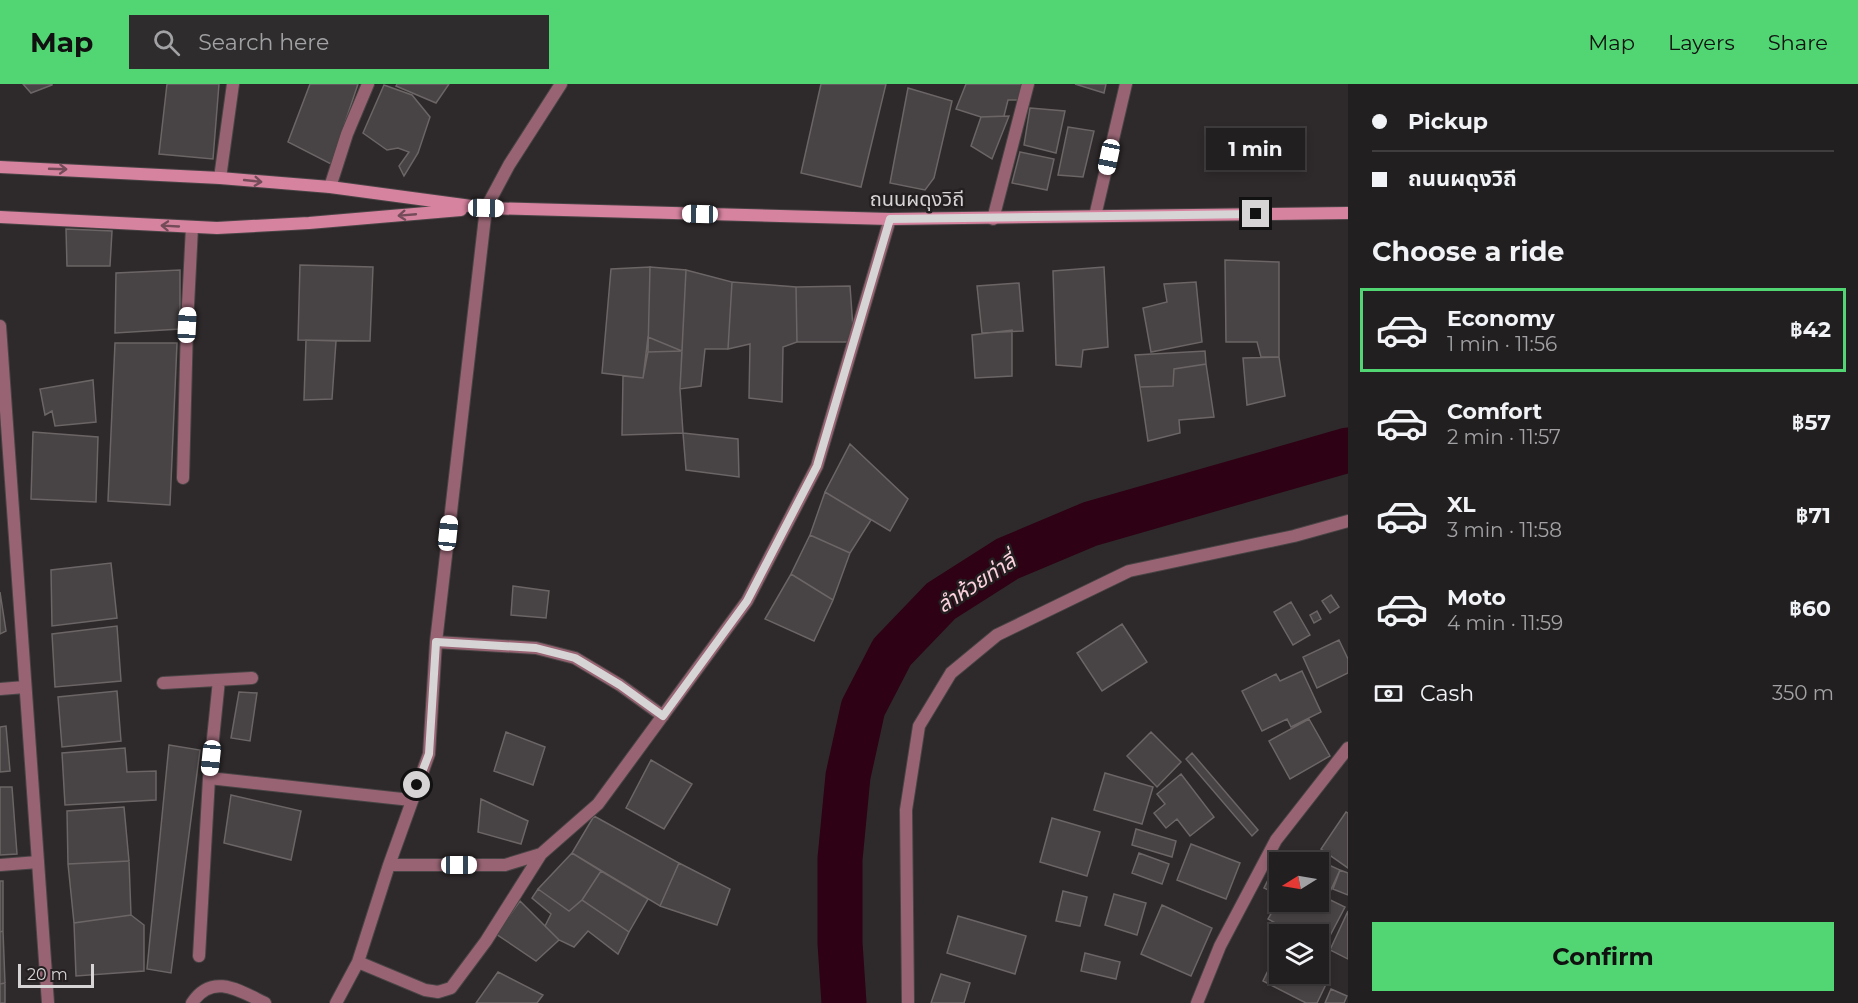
<!DOCTYPE html>
<meta charset="utf-8">
<style>
body{margin:0;font-family:Montserrat,"Noto Sans Thai",sans-serif;background:#2e2c2d;color:#f1f3f6;height:100vh;display:flex;flex-direction:column;font-size:22px;white-space:nowrap}
*{box-sizing:border-box;margin:0}
p{font-size:20px;color:#a2a2a5}
.icon{flex:none;width:33px;height:33px;fill:none;stroke:currentColor;stroke-width:2;stroke-linecap:round;stroke-linejoin:round}
.map{position:relative;flex:1;overflow:hidden}
.details{display:flex;flex-direction:column;background:#221f20;width:510px}
.details>*{flex:none}
.top-card{display:grid;align-content:center;height:132px;padding:0 24px;background:#221f20}
.needle{width:39px;rotate:259deg}
.controls{position:absolute;left:1269px;top:768px;display:grid;gap:12px}
.controls a{display:grid;place-items:center;width:60px;height:60px;border-radius:0px;background:#221f20;box-shadow:0 3px 9px #0003,0 0 0 2px #3f3d3e;font-size:30px}
.scale{position:absolute;left:18px;bottom:15px;width:76px;box-sizing:border-box;padding-left:6px;border:3px solid #d7d4d5;border-top:0;font-size:16px;line-height:21px;white-space:nowrap;color:#d7d4d5;-webkit-text-stroke:4px #241f20;paint-order:stroke}
.end{position:absolute;width:27px;height:27px;margin:-14px;border:8px solid #d7d4d5;background:#111;box-shadow:0 0 0 3px #111}
.from{border-radius:50%}
.bubble{position:absolute;height:42px;border-radius:0px;background:#221f20;box-shadow:0 3px 9px #0003,0 0 0 2px #3f3d3e;font-size:20px;font-weight:700;line-height:42px;text-align:center}
.car{position:absolute;width:18px;height:36px;margin:-18px -9px;border-radius:8px;box-shadow:0 0 4px 2px #0007;background:linear-gradient(#fff 24%,#345 0 40%,#fff 0 76%,#345 0 86%,#fff 0)}
.top-card b{display:flex;align-items:center;gap:21px;height:57px;font-size:22px}
.top-card b+b{border-top:2px solid #3f3d3e}
.top-card i{width:15px;height:15px;background:#f1f3f6}
ul{padding:0;list-style:none}
li{display:flex;align-items:center;gap:18px;height:84px;margin:0 12px 9px;padding:0 12px;border:3px solid transparent;border-radius:0px}
li div{flex:1}
li b{display:block;font-size:22px}
li em{font-style:normal;font-weight:700}
li.on{border-color:#52d673}
li>.icon{width:54px;height:54px;stroke-width:1.5}
h2{padding:0 24px;font-size:27px;line-height:72px}
.pay{display:flex;align-items:center;gap:15px;height:66px;padding:0 24px;font-size:22px}
.pay p{margin-inline-start:auto}
.button{display:flex;gap:12px;margin-top:auto;padding:12px 24px}
.button a{flex:1;height:69px;border-radius:0px;background:#52d673;color:#111;font-size:24px;font-weight:700;line-height:69px;text-align:center}
header{display:flex;align-items:center;gap:36px;box-sizing:border-box;height:84px;padding:0 30px;background:#52d673;color:#111}
header strong{font-size:28px}
nav{display:flex;gap:33px;margin-inline-start:auto;font-size:21px}
.search{width:420px;height:54px;background:#2e2c2d;display:flex;align-items:center;gap:15px;box-sizing:border-box;padding:0 21px;border-radius:0px;color:#a2a2a5;font-size:22px}
main{display:flex;flex:1;min-height:0}
.map>svg:first-child{display:block}
</style>
<header>
<strong>Map</strong>
<div class="search"><svg class="icon" aria-label="search" viewBox="0 0 24 24"><circle cx="10" cy="10" r="6"/><path d="M15 15l6 6"/></svg>Search here</div>
<nav><a>Map</a><a>Layers</a><a>Share</a></nav>
</header>
<main>
<div class="map">
<svg width="1348" height="919" viewBox="0 0 1348 919">
<rect width="100%" height="100%" fill="#2e292a"/>
<g fill="none" stroke-linecap="round" stroke-linejoin="round">
<path stroke="#2e0114" stroke-width="45" d="M844 919 840 859V775L848 692 863 624 892 568 941 517 1007 475 1090 440 1348 366"/>
</g>
<path fill="#484344" stroke="#6b6566" stroke-width="1.5" d="M23 0H52V1L31 9Z
M167 0H219L213 75 159 70Z
M310 0H358L331 80 288 58Z
M397 0H449L436 19 396 2Z
M821 0H886L861 103 801 89Z
M966 0H1023L1018 16H1008L1004 32 981 33 956 25Z
M1075 0H1106L1104 9Z
M384 1 412 11 430 33 418 69 404 92 399 82 409 68 398 64 387 66 363 49Z
M908 4 952 17 934 94 925 106 890 99Z
M1030 24 1065 27 1056 69 1024 61Z
M1009 32 992 75 971 62 981 33Z
M1068 43 1094 47 1083 93 1058 91Z
M1020 68 1054 75 1047 106 1012 99Z
M66 145 112 147 110 182H67Z
M1225 176 1279 178V273H1261L1257 258H1226Z
M300 181 373 183 370 257 298 256Z
M650 183 686 186 682 267 648 268Z
M650 183 648 268 643 294 602 289 611 185Z
M1104 183 1108 263 1083 266 1081 283 1056 281 1053 187Z
M180 186V245L115 249 116 189Z
M686 186 732 198 728 265H705L701 302 680 305Z
M732 198 796 203 797 258 783 263 782 318 749 314 750 260 728 265Z
M1196 198 1202 258 1151 268 1143 224 1167 218 1164 200Z
M1019 199 1023 247 982 249 977 202Z
M850 202 854 258H797L796 203Z
M1012 246V292L975 294 972 251Z
M648 253 682 267 680 305 683 349 622 351 623 292 643 294Z
M306 256 336 257 332 315 304 316Z
M115 259H177L170 421 108 417Z
M1205 267 1206 280 1174 285 1173 302 1140 303 1135 271Z
M1279 273 1285 312 1247 321 1243 274Z
M1206 280 1214 333 1179 336 1180 349 1148 357 1140 303 1173 302 1174 285Z
M93 296 96 338 55 342 52 327 45 331 40 305Z
M33 348 98 353 96 418 31 415Z
M683 349 738 355 739 393 686 386Z
M850 360 908 415 890 447 825 408Z
M825 408 871 436 850 469 810 451Z
M810 451 850 469 833 516 791 490Z
M111 479 117 534 52 542 51 486Z
M791 490 833 516 814 557 765 535Z
M513 502 549 507 546 534 511 531Z
M0 508 6 547 0 550Z
M1331 511 1339 523 1330 529 1322 517Z
M1291 518 1310 551 1293 561 1274 528Z
M1317 527 1321 535 1314 539 1310 531Z
M1122 540 1147 578 1102 607 1077 569Z
M117 542 121 597 55 603 52 550Z
M1339 556 1348 575V589L1317 604 1303 573Z
M1302 587 1321 628 1291 643 1287 635 1262 647 1242 607 1276 590 1280 597Z
M117 607 121 657 62 663 58 613Z
M239 608 257 609 250 657 231 654Z
M1309 635 1330 672 1290 695 1269 657Z
M6 642 10 687 0 688V643Z
M506 648 545 663 533 701 494 687Z
M1151 648 1181 678 1157 703 1127 672Z
M169 661 200 666 171 889 147 885Z
M125 664 127 688 156 687V716L65 721 62 669Z
M1192 669 1258 746 1252 752 1186 675Z
M651 676 692 700 664 745 626 724Z
M1105 689 1153 703 1142 740 1094 726Z
M1181 690 1214 733 1190 752 1177 735 1166 744 1154 729 1165 720 1157 710Z
M0 703H12L17 770 0 771Z
M231 711 301 727 291 776 224 759Z
M481 715 528 737 521 760 478 748Z
M124 723 129 777 68 780 67 727Z
M1346 728 1348 729V784L1321 765Z
M594 732 679 779 660 822 572 769Z
M1052 734 1100 748 1087 792 1040 778Z
M1136 745 1176 757 1172 773 1132 761Z
M1191 760 1240 779 1226 815 1177 796Z
M572 769 601 787 582 816 569 827 538 805Z
M1139 769 1169 780 1162 800 1132 789Z
M1318 776 1340 786 1327 814 1318 810V778H1317Z
M129 777 131 831 74 839 68 780Z
M679 779 730 805 717 841 660 822Z
M1273 786 1280 789V812L1264 804Z
M1340 786 1348 789V811L1333 805Z
M601 787 648 815 629 848 582 816Z
M0 797H3V847L0 848Z
M538 805 569 827 582 816 629 848 618 870 588 847 574 863 559 856 545 842 551 830 532 814Z
M1063 807 1087 813 1080 842 1056 837Z
M1114 810 1146 819 1137 851 1105 841Z
M1318 810 1345 823 1323 865 1318 862V850H1296L1268 835 1280 814V818H1318Z
M520 817 559 856 536 877 496 850Z
M1162 821 1212 844 1191 892 1141 870Z
M1348 827V875L1330 866Z
M131 831 144 841V887L76 892 74 839Z
M958 832 1026 852 1015 890 947 869Z
M3 847 5 899 0 900V848Z
M1085 869 1120 878 1116 895 1081 887Z
M1276 870 1280 872V890H1315L1328 896 1317 919H1306L1263 897Z
M498 888 543 911 537 919H476Z
M941 890 970 899 964 919H931Z
M5 899V919H0V900Z
M1331 905 1347 912 1344 919H1325Z"/>
<g fill="none" stroke-linecap="round" stroke-linejoin="round">
<defs>
<path id="lane" d="M183 394 187 241 192 143
M163 599 252 594
M209 694 411 716
M199 872 209 694 219 596
M192 919C212 888 240 907 265 919"/>
<path id="street" d="M220 94 233 0
M330 103 347 50 368 0
M1095 132 1126 0
M993 135 1028 0
M0 242 48 919
M436 558 536 564 575 574 620 601 663 632
M0 605 25 603
M0 781 38 778
M389 781H505L541 770 598 720 747 517 817 382 890 135
M358 878 425 906 438 908 451 904 486 857 541 770
M336 919 358 878 389 781 429 670 436 558 486 124 509 81 561 0
M908 919 906 726 919 642 951 589 997 551 1129 487 1294 452 1348 437
M1197 919 1220 862 1276 756 1348 664"/>
<path id="secondary" d="M0 83 220 94 330 103 486 124 890 135 1348 129
M0 133 217 144 309 139 461 126"/>
</defs>
<use href="#lane" stroke="#494445" stroke-width="14"/>
<use href="#street" stroke="#494445" stroke-width="14"/>
<use href="#secondary" stroke="#494445" stroke-width="14"/>
<use href="#lane" stroke="#986474" stroke-width="12"/>
<use href="#street" stroke="#986474" stroke-width="12"/>
<use href="#secondary" stroke="#d6839f" stroke-width="12"/>
</g>
<defs><path id="oneway-shaft" d="M-6 0H5M1.5-3L5.5 0L1.5 3" fill="none" stroke-width="1.6" stroke-linecap="round" stroke-linejoin="round" transform="scale(1.5)"/></defs>
<g stroke="#744c59">
<use href="#oneway-shaft" transform="translate(58 85) rotate(2)"/>
<use href="#oneway-shaft" transform="translate(253 97) rotate(6)"/>
<use href="#oneway-shaft" transform="translate(407 131) rotate(175)"/>
<use href="#oneway-shaft" transform="translate(170 142) rotate(-177)"/>
</g>
<g fill="none" stroke-linecap="round" stroke-linejoin="round">
<path stroke="#d7d4d5" stroke-width="8" d="M417 701 429 670 436 558 536 564 575 574 620 601 663 632 747 517 817 382 890 135 1256 130"/>
</g>
<g text-anchor="middle" dominant-baseline="central" stroke-width="5" stroke-linejoin="round" paint-order="stroke">
<g font-size="20" fill="#d7d4d5" stroke="#241f20">
<text x="917" y="115">ถนนผดุงวิถี</text>
</g>
<g font-size="21" font-style="italic" fill="#fcd1de" stroke="#241f20">
<text transform="translate(976 499) rotate(-33)">ลำห้วยท่าลี่</text>
</g>
</g>
</svg>
<div class="controls">
<a><svg class="needle" viewBox="-14 -14 28 28"><path d="M0-13l5 13h-10z" fill="#e53935"/><path d="M0 13l5-13h-10z" fill="#a2a2a5"/></svg></a>
<a><svg class="icon" aria-label="layers" viewBox="0 0 24 24"><path d="M12 4l9 5-9 5-9-5zM3 14l9 5 9-5"/></svg></a>
</div>
<div class="scale">20 m</div>
<i class="end from" style="left:417px;top:701px"></i>
<i class="end" style="left:1256px;top:130px"></i>
<div class="bubble" style="left:1206px;top:44px;width:99px">1 min</div>
<i class="car" style="left:1109px;top:73px;rotate:192deg"></i>
<i class="car" style="left:486px;top:124px;rotate:91deg"></i>
<i class="car" style="left:700px;top:130px;rotate:271deg"></i>
<i class="car" style="left:187px;top:241px;rotate:3deg"></i>
<i class="car" style="left:448px;top:449px;rotate:6deg"></i>
<i class="car" style="left:211px;top:674px;rotate:186deg"></i>
<i class="car" style="left:459px;top:781px;rotate:90deg"></i>
</div>
<section class="details">
<div class="top-card">
<b><i class="from"></i>Pickup</b>
<b><i></i>ถนนผดุงวิถี</b>
</div>
<h2>Choose a ride</h2>
<ul>
<li class="on"><svg class="icon" aria-label="car" viewBox="0 0 24 24"><path d="M5 17H2v-5l4-1 3-4h7l3 4 3 1v5h-3M9 17h6M6 11h13"/><circle cx="7" cy="17" r="2"/><circle cx="17" cy="17" r="2"/></svg><div><b>Economy</b><p>1 min · 11:56</p></div><em>฿42</em></li>
<li><svg class="icon" aria-label="car" viewBox="0 0 24 24"><path d="M5 17H2v-5l4-1 3-4h7l3 4 3 1v5h-3M9 17h6M6 11h13"/><circle cx="7" cy="17" r="2"/><circle cx="17" cy="17" r="2"/></svg><div><b>Comfort</b><p>2 min · 11:57</p></div><em>฿57</em></li>
<li><svg class="icon" aria-label="car" viewBox="0 0 24 24"><path d="M5 17H2v-5l4-1 3-4h7l3 4 3 1v5h-3M9 17h6M6 11h13"/><circle cx="7" cy="17" r="2"/><circle cx="17" cy="17" r="2"/></svg><div><b>XL</b><p>3 min · 11:58</p></div><em>฿71</em></li>
<li><svg class="icon" aria-label="car" viewBox="0 0 24 24"><path d="M5 17H2v-5l4-1 3-4h7l3 4 3 1v5h-3M9 17h6M6 11h13"/><circle cx="7" cy="17" r="2"/><circle cx="17" cy="17" r="2"/></svg><div><b>Moto</b><p>4 min · 11:59</p></div><em>฿60</em></li>
</ul>
<div class="pay"><svg class="icon" aria-label="cash" viewBox="0 0 24 24"><path d="M3 7h18v10H3z"/><circle cx="12" cy="12" r="2"/></svg>Cash<p>350 m</p></div>
<div class="button"><a>Confirm</a></div>
</section>
</main>
